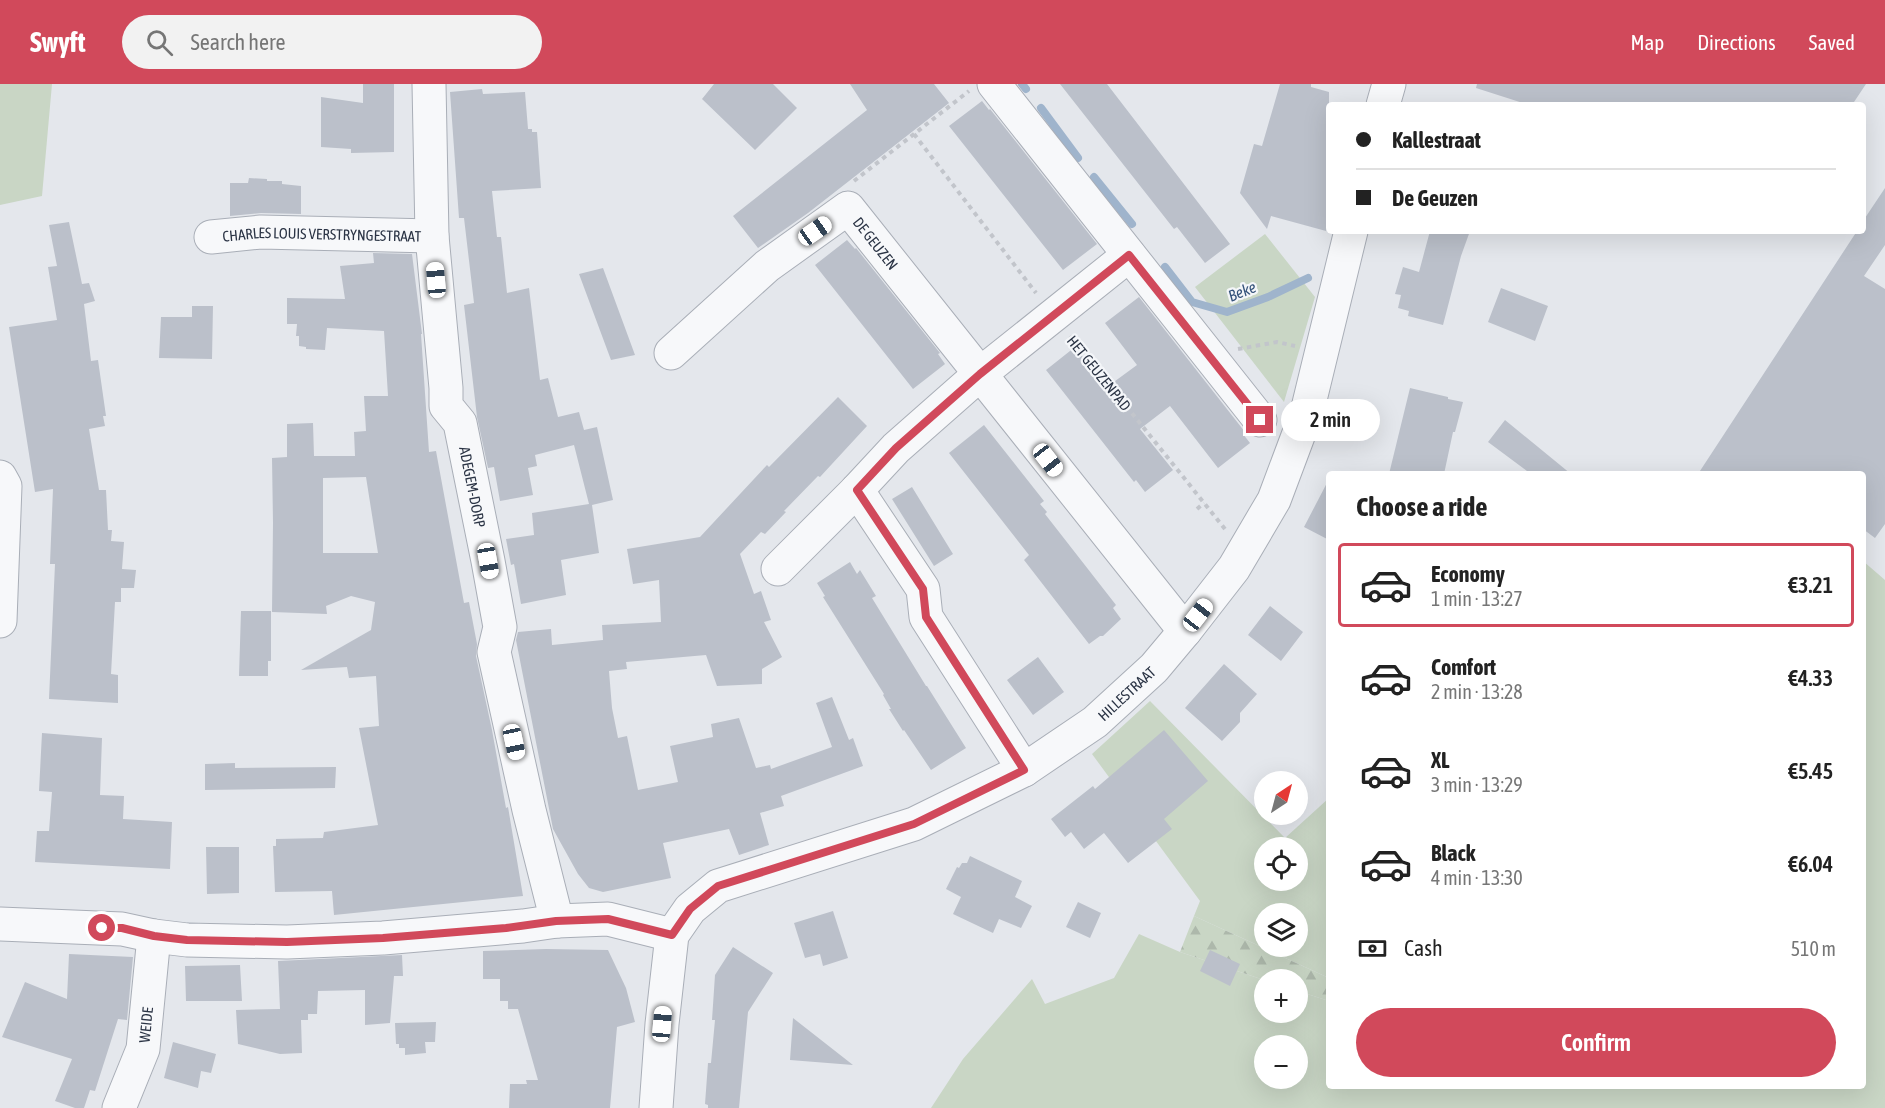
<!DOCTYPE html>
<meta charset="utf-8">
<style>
body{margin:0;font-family:"Asap Condensed",sans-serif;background:#f2f2f2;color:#222;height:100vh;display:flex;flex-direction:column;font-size:22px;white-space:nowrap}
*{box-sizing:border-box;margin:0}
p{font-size:20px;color:#767676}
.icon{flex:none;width:33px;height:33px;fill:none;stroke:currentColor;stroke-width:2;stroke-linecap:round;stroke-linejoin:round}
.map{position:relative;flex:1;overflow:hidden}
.details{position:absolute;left:1326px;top:387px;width:540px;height:618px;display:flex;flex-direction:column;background:#fff;border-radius:6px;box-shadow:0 6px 24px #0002}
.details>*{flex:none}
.banner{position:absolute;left:1326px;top:18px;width:540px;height:132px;border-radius:6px;box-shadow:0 6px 24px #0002;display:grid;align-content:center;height:132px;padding:0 30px;background:#fff}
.needle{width:39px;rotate:36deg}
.controls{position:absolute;left:1254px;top:687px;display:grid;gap:12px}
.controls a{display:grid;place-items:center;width:54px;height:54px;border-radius:50%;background:#fff;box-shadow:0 6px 24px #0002;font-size:30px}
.end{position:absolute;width:27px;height:27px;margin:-14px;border:8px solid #d1495b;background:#fff;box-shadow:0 0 0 3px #fff}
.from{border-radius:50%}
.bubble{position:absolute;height:42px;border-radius:21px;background:#fff;box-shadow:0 6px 24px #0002;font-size:20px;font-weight:600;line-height:42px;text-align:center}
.car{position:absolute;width:18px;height:36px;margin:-18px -9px;border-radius:8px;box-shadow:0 0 4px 2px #0007;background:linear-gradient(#fff 24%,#345 0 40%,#fff 0 76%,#345 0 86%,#fff 0)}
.banner b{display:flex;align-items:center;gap:21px;height:57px;font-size:22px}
.banner b+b{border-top:2px solid #e0e0e0}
.banner i{width:15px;height:15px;background:#222}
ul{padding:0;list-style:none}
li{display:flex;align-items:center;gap:18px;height:84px;margin:0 12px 9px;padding:0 18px;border:3px solid transparent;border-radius:6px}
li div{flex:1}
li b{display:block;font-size:22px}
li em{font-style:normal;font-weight:600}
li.on{border-color:#d1495b}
li>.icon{width:54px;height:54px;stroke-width:1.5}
h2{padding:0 30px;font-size:27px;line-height:72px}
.pay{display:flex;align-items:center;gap:15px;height:66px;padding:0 30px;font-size:22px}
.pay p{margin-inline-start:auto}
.cta{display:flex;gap:12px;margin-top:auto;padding:12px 30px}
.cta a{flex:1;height:69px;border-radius:36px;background:#d1495b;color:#fff;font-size:24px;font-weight:600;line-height:69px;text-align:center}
header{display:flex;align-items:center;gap:36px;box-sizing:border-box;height:84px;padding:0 30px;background:#d1495b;color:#fff}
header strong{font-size:28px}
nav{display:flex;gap:33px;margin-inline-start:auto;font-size:21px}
.search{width:420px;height:54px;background:#f2f2f2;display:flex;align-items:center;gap:15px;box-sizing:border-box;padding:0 21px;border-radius:33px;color:#767676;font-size:22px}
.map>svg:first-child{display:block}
</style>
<header>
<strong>Swyft</strong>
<div class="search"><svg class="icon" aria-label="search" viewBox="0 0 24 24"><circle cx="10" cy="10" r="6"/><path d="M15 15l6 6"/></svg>Search here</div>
<nav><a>Map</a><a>Directions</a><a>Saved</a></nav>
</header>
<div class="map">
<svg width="1885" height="1024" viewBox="0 0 1885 1024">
<defs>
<pattern id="forest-firs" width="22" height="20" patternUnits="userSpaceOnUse" patternTransform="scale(1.5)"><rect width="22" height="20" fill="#c9d6c5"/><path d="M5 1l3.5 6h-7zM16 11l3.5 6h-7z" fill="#adb8ab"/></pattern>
</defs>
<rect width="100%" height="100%" fill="#e4e7ec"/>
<path fill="#c9d6c5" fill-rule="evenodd" d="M0 0H52L42 112 0 121Z
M1265 150 1315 213 1284 318 1195 203Z
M1863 477 1885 496V1024H931L963 975 1032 895 1045 920 1114 894 1139 850 1180 868 1264 896V928H1298V907L1329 917V1002H1863ZM1264 962H1298V994H1264Z
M1150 617 1285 754 1329 714V894L1194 832 1200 817 1092 670ZM1264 764H1298V796H1264ZM1264 830H1298V862H1264Z"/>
<path fill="url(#forest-firs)" d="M1194 832 1329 894V917L1298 907V896H1264L1180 868Z"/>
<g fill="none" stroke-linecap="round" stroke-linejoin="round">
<path stroke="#9fb4cc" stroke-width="8" d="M1022 0 1026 5
M1041 24 1078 74
M1094 93 1132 140
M1165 183 1192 218 1227 228 1268 213 1308 194"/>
</g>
<path fill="#bbc0ca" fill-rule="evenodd" d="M363 0H394V68L351 69V65L321 63V13L363 19Z
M714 0H773L797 24 755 66 702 15Z
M850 0H934L949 19 808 129 758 164 733 132 867 26Z
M1060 0H1107L1230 160 1205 179 1177 143 1174 145Z
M1280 0H1311V3L1329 8V136L1326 147 1271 132 1267 145 1240 109 1254 60 1262 62Z
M1477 0H1866L1852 21H1529L1476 4Z
M482 5 483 10 525 8 528 45H532V48H537L541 104 492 107 497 153H501L507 209 529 204 540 296 548 294 558 333 579 328 584 346 597 343 613 416 592 421 599 469 561 476 566 511 521 520 514 480 511 481 506 455 534 451 532 429 589 420 574 361 535 371 537 382 528 384 533 411 500 417 494 383 488 384 477 333 464 221 474 219 464 134H459L450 8Z
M982 17 989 26 990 25 1097 160 1063 186 949 42Z
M249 94 267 95V97H282V100L301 102V130L261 129 230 132V99H248Z
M1885 104V161L1864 192 1885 205V440L1875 454 1863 445V390H1698L1857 147H1863V137Z
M69 138 82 200 89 199 95 217 84 220 91 277 98 276 106 332H103L105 342 89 345 99 406H106L108 446H112L111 457 124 458 122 485 136 486 134 504H121V518H115L111 590 118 591V619L49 615 55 480H50L53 405 35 408 9 243 57 236 48 183 57 182 49 141Z
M1430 147H1470L1461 172 1443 241 1408 232 1409 227 1398 224 1401 211 1395 210 1403 183 1419 188Z
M847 156 855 165 856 164 940 269 938 270 945 280 913 305 815 181Z
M373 169 412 170 422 250H421L429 368 436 367 464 519 469 518 477 560 476 572 492 646 506 724 508 723 523 812 334 831 332 807 275 808 273 762H276V755L323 754 324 748 378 741 359 644 379 642 376 592 349 594 347 583 301 586 371 546 375 518 351 512 326 522 327 530 272 528 273 439 272 374 287 373V340L313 339 314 372H355L354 348 366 347 364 312H388L384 247 327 244 325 266 306 265V263L299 262V252H296L297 240H287V214L345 215 340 182 374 179ZM366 393 378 469H323V394Z
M603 184 635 271 611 276 579 190Z
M1501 204 1548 222 1535 257 1488 238Z
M1139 213 1245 348 1243 350 1250 359 1218 384 1170 322 1140 345 1173 386 1145 408 1136 396 1134 398 1046 286 1075 263 1107 303 1137 281 1105 239Z
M192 222H213L212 275 159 274 161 233H192Z
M1410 304 1448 313V315L1463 318 1455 348H1453L1444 390H1389Z
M838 313 867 342 820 393 818 392 784 427 786 428 765 450 761 448 740 470 754 510 761 507 771 536 764 538 782 573 762 585V600L717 602 706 571 626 578 627 585 609 587 612 624 618 654 627 652 638 706 678 698 670 662 713 653 711 640 739 634 756 684 770 681 771 685 832 663 816 619 832 613 849 656 853 654 863 682 781 712 784 722 760 729 769 761 739 771 729 745 663 759 671 794 603 808 589 804 578 790 553 745 516 556 518 548 551 545 552 561 603 556 602 541 661 538 659 496 633 500 627 465 700 453 767 381 769 383Z
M1505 336 1571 390H1531L1488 358Z
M984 341 1044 417 1040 420 1047 428 1045 430 1116 521 1113 524 1121 535 1103 552H1100L1089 560 1024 476 1029 471 949 369Z
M1329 395V456L1304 443Z
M912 403 953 470 934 482 892 415Z
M850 478 857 490 860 486 876 512 872 514 926 602H927L966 664 931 686 904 646 903 647 889 625H891L883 611 884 610 823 513 825 512 817 499Z
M1270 522 1303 548 1281 577 1248 551Z
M241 527H271V577H268V592H239Z
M1038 573 1064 608 1033 631 1007 596Z
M1224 580 1257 610 1240 629V638L1222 657 1185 624Z
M1164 646 1208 697 1164 735 1172 745 1128 779 1104 749 1084 765 1071 748 1065 753 1051 735 1093 702 1095 705Z
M42 649 102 654 100 711 124 712 123 735 172 738 170 785 35 778 37 747H49L52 708 39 707Z
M235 679V684L336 683 335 704 205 706V680Z
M206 763H239V809L207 810Z
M970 772 1022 797 1015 813 1032 822 1021 844 999 835 993 849 953 830 961 813 946 805 957 783 959 784 962 779H967Z
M1078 818 1101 829 1090 854 1066 843Z
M833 827 848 874 823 882 820 870 805 874 794 839Z
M733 863 773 889 748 928 739 1024H708V1021L705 1020 708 979H711L715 936H712L715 891Z
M546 865 608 866 626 904 635 938 617 943 610 1024H509L510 1000H527L526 996H538L518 925H508V917H500V895H483V867Z
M1210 866 1240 880 1230 902 1200 887Z
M69 870 133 873 127 936 118 935 95 1007 90 1006 84 1024H75L55 1017 72 975 2 953 25 898 67 915Z
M402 871 403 892H394L390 939 365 941V906L318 907 317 930H308V936H301L302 969 280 970 238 960 236 926 280 925 278 877Z
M240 881 242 917H186L185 882Z
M793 934 853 981 790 976Z
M436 938 435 958H425L426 969 405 971V964H399V960H396L395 939Z
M173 958 216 970 211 989 201 987 198 1004 164 994Z"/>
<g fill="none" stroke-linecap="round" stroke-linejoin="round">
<defs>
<g id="minor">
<path id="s1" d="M429 0 432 152 446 304V322L460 339 488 477 500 543 494 568 529 726 557 837"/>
<path d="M994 0 1260 336"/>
<path d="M1383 21 1389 0"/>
<path id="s2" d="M211 153 261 148 432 152"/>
<path id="s3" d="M671 269 767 182 848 124 1185 547"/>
<path d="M0 393 5 402 0 537"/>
<path d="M857 406 923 505 926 533 1024 686"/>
<path d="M778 485 857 406 896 364 980 290 1129 171"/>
<path d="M0 840 122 845 154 852 187 856 287 858 383 854 523 842 557 837 608 835 672 851"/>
<path id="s4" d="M119 1024 143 965 154 852"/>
<path id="s5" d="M656 1024 662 940 672 851 690 825 718 802 914 740 1024 686 1095 638 1154 584 1185 547 1234 484 1274 416 1307 328 1351 147"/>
</g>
</defs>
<use href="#minor" stroke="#a9aeb7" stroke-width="35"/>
<path stroke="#c2c5cb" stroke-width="4" stroke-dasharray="4.5 4.5" stroke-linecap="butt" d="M914 50 1036 209
M854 97 969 7
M1070 252 1225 445
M1238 265 1277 258 1295 262
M1197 425 1204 419"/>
<use href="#minor" stroke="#f7f8fa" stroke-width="33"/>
</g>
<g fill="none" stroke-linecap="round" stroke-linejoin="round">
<path stroke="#d1495b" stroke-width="8" d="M102 844H122L154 852 187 856 287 858 383 854 506 844 556 837 608 835 672 851 690 825 718 802 914 740 1024 686 926 533 923 505 857 406 896 364 980 290 1129 171 1260 336"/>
</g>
<g text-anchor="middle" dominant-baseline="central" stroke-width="4.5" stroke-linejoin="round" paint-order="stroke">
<g font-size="15" fill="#2b3445" stroke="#f4f6f9">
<text stroke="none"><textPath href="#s2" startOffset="111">CHARLES LOUIS VERSTRYNGESTRAAT</textPath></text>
<text stroke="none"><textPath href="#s3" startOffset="274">DE GEUZEN</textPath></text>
<text transform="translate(1099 289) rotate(51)">HET GEUZENPAD</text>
<text stroke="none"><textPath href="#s1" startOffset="410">ADEGEM-DORP</textPath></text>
<text stroke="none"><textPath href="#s5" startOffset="698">HILLESTRAAT</textPath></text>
<text stroke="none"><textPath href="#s4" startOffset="88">WEIDE</textPath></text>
</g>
<g font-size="16" font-style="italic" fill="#34527a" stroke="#f4f6f9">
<text transform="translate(1242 207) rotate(-22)">Beke</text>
</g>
</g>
</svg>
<div class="controls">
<a><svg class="needle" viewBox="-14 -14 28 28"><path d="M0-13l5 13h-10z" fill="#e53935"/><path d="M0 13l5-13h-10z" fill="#767676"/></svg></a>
<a><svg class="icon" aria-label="locate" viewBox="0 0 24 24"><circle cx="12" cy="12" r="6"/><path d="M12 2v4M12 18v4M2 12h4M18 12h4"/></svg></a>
<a><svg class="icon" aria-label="layers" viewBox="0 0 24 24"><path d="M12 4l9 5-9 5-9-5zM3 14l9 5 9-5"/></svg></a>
<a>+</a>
<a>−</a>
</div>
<i class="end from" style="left:102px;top:844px"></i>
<i class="end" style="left:1260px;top:336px"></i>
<div class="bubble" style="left:1281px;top:315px;width:99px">2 min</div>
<i class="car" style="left:815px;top:147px;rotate:55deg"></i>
<i class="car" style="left:436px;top:196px;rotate:355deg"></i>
<i class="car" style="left:1048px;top:376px;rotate:142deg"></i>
<i class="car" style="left:488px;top:477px;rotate:170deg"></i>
<i class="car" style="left:1198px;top:531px;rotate:38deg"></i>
<i class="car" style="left:514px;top:658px;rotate:168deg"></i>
<i class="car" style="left:662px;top:940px;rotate:5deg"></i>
<div class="banner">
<b><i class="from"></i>Kallestraat</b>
<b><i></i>De Geuzen</b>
</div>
<section class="details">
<h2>Choose a ride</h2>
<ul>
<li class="on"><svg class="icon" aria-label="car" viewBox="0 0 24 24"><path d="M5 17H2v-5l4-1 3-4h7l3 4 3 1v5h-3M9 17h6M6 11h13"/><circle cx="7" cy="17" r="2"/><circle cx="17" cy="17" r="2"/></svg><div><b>Economy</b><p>1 min · 13:27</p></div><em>€3.21</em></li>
<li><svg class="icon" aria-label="car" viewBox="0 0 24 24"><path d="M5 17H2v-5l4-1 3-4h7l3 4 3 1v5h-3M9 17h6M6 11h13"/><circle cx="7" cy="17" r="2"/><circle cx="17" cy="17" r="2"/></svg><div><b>Comfort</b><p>2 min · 13:28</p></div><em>€4.33</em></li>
<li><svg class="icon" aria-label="car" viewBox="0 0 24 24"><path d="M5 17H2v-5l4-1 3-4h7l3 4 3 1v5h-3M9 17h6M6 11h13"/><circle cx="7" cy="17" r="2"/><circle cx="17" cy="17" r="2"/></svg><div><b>XL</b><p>3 min · 13:29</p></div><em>€5.45</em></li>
<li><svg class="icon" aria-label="car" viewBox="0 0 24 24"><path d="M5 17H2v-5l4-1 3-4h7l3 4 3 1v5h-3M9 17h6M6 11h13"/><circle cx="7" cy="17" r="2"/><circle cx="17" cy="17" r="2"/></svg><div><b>Black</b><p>4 min · 13:30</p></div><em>€6.04</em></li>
</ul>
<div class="pay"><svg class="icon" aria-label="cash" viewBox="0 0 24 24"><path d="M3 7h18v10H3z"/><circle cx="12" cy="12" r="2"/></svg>Cash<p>510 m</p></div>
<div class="cta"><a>Confirm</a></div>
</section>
</div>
